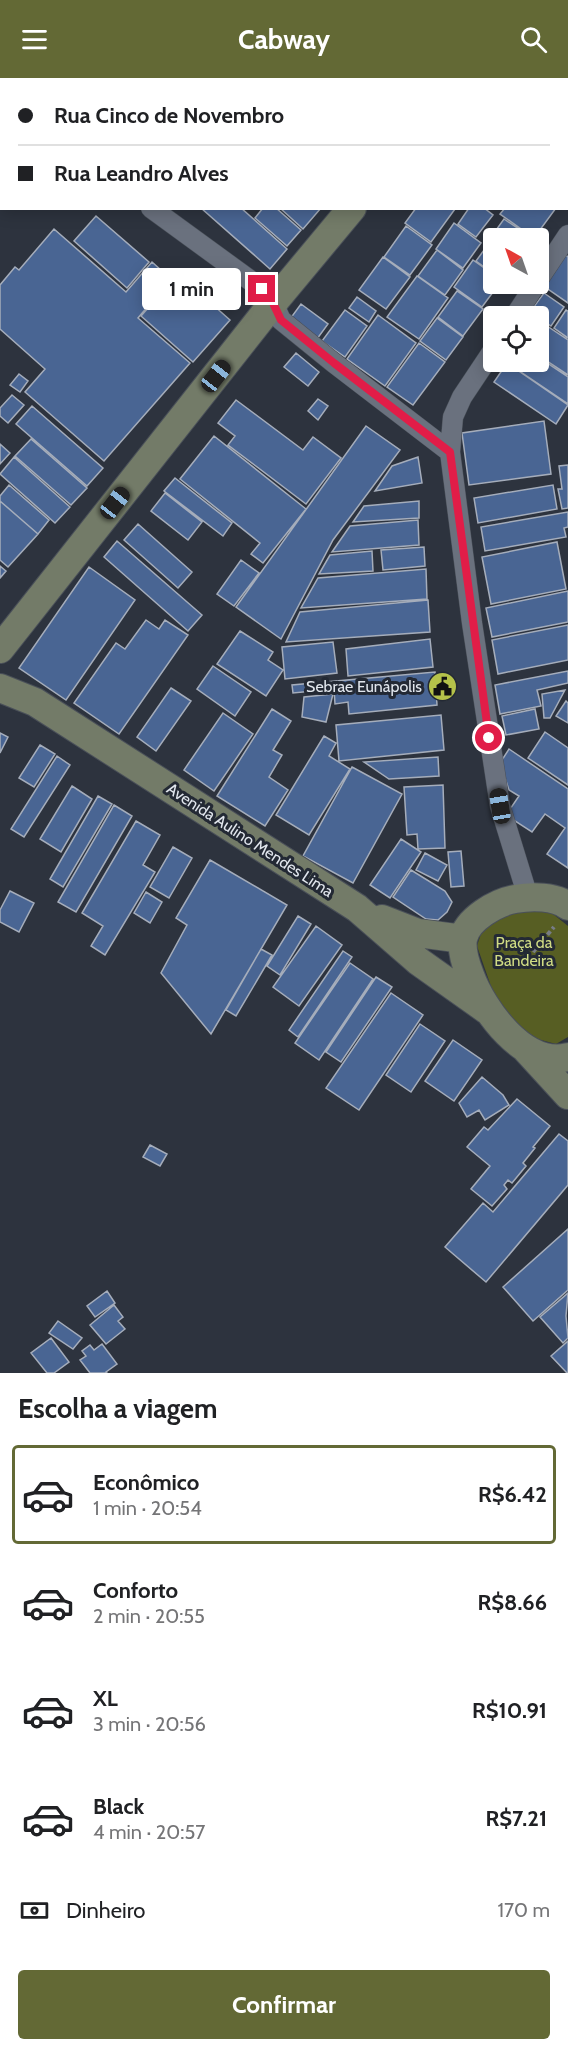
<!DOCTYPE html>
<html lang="pt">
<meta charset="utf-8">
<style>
body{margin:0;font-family:Cabin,sans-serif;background:#f2f2f2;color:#202124;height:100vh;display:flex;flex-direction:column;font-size:22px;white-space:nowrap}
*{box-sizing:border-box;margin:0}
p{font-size:20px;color:#757577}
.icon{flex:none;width:33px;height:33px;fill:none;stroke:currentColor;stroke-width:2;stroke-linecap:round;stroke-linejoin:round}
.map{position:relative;height:1295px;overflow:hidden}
.panel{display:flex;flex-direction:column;background:#fff;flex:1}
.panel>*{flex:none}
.hud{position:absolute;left:0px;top:0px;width:568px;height:132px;box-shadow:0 3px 15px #0003;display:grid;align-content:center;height:132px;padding:0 18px;background:#fff}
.needle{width:39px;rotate:320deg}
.buttons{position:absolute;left:483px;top:150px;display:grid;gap:12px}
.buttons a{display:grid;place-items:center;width:66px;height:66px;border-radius:6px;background:#fff;box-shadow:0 3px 15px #0003;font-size:30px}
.end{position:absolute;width:27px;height:27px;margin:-14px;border:8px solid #e11d48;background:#fff;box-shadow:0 0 0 3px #fff}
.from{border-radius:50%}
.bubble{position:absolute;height:42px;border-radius:6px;background:#fff;box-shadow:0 3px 15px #0003;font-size:20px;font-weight:700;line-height:42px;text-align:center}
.car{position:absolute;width:18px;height:36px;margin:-18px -9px;border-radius:8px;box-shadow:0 0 4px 2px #0007;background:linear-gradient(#222 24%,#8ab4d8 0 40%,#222 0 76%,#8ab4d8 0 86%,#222 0)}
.hud b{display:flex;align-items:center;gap:21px;height:57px;font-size:22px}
.hud b+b{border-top:2px solid #e0e0e0}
.hud i{width:15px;height:15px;background:#202124}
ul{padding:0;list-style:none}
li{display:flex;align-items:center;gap:18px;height:99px;margin:0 12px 9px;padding:0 6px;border:3px solid transparent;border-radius:6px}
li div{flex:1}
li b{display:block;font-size:22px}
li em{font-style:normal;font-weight:700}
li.on{border-color:#636935}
li>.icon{width:54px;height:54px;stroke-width:1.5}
h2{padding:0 18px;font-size:27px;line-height:72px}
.pay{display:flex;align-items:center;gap:15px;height:66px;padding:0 18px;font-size:22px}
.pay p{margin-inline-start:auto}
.button{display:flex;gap:12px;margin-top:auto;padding:12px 18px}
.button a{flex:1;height:69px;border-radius:6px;background:#636935;color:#fff;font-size:24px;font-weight:700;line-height:69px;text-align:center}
header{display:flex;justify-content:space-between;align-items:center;height:78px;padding:0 18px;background:#636935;color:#fff;font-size:27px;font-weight:700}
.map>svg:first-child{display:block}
</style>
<header><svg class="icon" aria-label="menu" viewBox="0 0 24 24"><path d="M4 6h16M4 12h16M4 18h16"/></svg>Cabway<svg class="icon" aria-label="search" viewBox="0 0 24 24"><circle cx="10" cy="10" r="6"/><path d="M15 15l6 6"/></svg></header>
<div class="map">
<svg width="568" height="1295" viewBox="0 0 568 1295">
<rect width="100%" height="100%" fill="#2d333e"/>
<path fill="#575e23" d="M529 828 553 836 568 848V959L556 966 526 958 493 914 477 868 484 846Z"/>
<path fill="#496593" stroke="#a5adbb" stroke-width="1.5" d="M54 0H84L53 2Z
M86 0H114L85 2Z
M256 0H289L255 2Z
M305 0H352L304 2Z
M489 0H531L533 2H491Z
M201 130H241L287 171 270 191Z
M263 130H276L301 152 287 168 255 140Z
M280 130H321L303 151Z
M416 130H455V131L431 164 405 145Z
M469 130H484L493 137 476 159 458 146Z
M505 130H556L534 160 500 136Z
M96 138 149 184 127 210 74 163Z
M504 141 532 160H494V172L486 166Z
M454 145 481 165 463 190 436 171Z
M406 148 432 167 410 197 384 179Z
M54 151 126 214 152 184 171 201 138 240 190 285 104 383 25 314 45 291 0 251V207L15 189 19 192Z
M487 168 494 173V196L476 183Z
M437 172 463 192 445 217 418 198Z
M564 175 568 179V225L545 209Z
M383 179 410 199 386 231 359 212Z
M473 182 494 197V206H499L482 229 454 209Z
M178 196 230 242 193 284 141 238Z
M417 198 448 220 419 261 387 239Z
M457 213 483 231 463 258 438 239Z
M544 215 564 229 551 248 530 234Z
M357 219 376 233 369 244 349 230Z
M301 226 328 246 317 261 290 241Z
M345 232 367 248 345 279 322 263Z
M566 232 568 233V260L554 250Z
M378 237 416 265 385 308 347 281Z
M437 240 463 259 446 282 420 263Z
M538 242 568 262V297L538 277Z
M419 265 445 284 413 327 387 309Z
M296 275 319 294 308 308 284 289Z
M538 279 568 299V326L506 284H538Z
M507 285 568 327 556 346 494 304Z
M19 296 28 303 20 314 10 307Z
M12 317 24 327 8 345 0 338V330Z
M318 321 328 328 318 342 308 333Z
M236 322 303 372 313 359 341 380 306 426 228 367 235 358 218 345Z
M32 328 103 390 87 408 16 346Z
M544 343 551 396 469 407 462 355Z
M366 348 400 372 333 462 281 561 236 529Z
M214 358 306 431 263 485 251 476 260 465 180 401Z
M31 361 87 410 71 427 15 378Z
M0 366 10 375 0 386Z
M14 379 70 429 55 445 0 396Z
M418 379 422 405 375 413 392 388Z
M568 387V430L562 431 558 411H562L559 388Z
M175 400 232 445 223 458 164 413Z
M9 407 49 442 38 456 0 423V418Z
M553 407 557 431 478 445 474 420Z
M165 415 202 444 188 462 151 433Z
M0 423 38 456 8 489 0 482Z
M419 423V440L353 444 364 428Z
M568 434V449L564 450 566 459 485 473 481 449Z
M418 442 419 467 332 474 350 448Z
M138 446 192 494 178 510 124 462Z
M117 463 202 537 188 553 104 479Z
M557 464 566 511 491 526 482 479Z
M424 469 425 488 383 492 381 472Z
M372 473 373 493 319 496 330 477Z
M241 482 259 495 234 528 217 516Z
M0 488 6 493 0 500Z
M89 489 135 522 66 622 19 590Z
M426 491 427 521 301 530 318 500Z
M568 513V544L492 559 486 530Z
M428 522 430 554 286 564 300 534Z
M146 542 159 551 165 542 188 557 119 656 74 625 116 565 125 571Z
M568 547V582L498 596 492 562Z
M240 553 273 574 268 582 283 592 266 618 217 586Z
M430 561 433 589 348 598 346 571Z
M333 564 337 595 285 601 282 569Z
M213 588 251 614 235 638 197 611Z
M568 593V605L537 612 541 628 500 636 495 607Z
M435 594 437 627 349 636 348 624 335 626 334 611 293 615 292 607Z
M171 610 191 623 156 673 137 659Z
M565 612 550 640H544L542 616Z
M333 616 326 644 302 639 304 619Z
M566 623 568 625V645L556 638Z
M272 631 291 643 273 672 282 677 269 699 288 712 265 748 217 718Z
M535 631 539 651 506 657 502 638Z
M223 635 253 656 214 713 184 692Z
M441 637 444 672 339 683 336 647Z
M545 654 568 670V707L528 680Z
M0 655 8 659 0 675Z
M324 658 336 665 329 678 350 691 309 757 276 737Z
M40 667 55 676 34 709 19 700Z
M509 671 568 711V790L547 776 565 750 545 736 532 754 506 737 519 718 509 712 500 685Z
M57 678 70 687 24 759 11 751Z
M438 679 439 698 389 701 364 684Z
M352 689 402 716 353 805 303 778Z
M443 707 445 770 418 771 417 756 407 757 404 709Z
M72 708 92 721 61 774 40 761Z
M98 718 112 726 63 809 50 801Z
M114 727 132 738 76 834 58 824Z
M136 743 160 757 143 787 155 794 105 877 91 868 103 848 82 835Z
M401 761 421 774 390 820 370 807Z
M173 769 192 780 169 820 150 809Z
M461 773 464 808 451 809 448 774Z
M425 775 447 787 438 803 416 792Z
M210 782 287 827 211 956 161 895 187 847 176 840Z
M411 792 445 813 452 824 447 834 438 842 426 841 393 819Z
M10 813 34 825 19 854 0 844V832Z
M146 814 162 824 150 845 134 835Z
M298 838 311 846 280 897 267 888Z
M316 848 342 867 299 928 273 909Z
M261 871 272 877 236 938 226 932Z
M343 873 352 879 298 959 289 952Z
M350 885 373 901 319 982 295 965Z
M376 899 392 909 341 984 326 974Z
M391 915 423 937 359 1032 326 1010Z
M420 946 445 963 411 1014 386 997Z
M453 962 482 982 454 1023 425 1003Z
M482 999 503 1017 509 1027 485 1042 479 1032 467 1039 459 1025Z
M517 1021 550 1048 533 1069 535 1070 523 1085 526 1088 512 1105 508 1102 504 1107 507 1111 492 1128 471 1111 490 1088 467 1069 484 1049 488 1052Z
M559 1056 568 1063V1107L486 1204 445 1169 483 1125 493 1134Z
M150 1067 167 1076 160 1088 143 1079Z
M568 1151V1212L533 1243 503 1209Z
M107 1213 115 1225 95 1239 87 1228Z
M568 1215 566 1238 568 1260 563 1265 540 1239Z
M114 1227 123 1239 118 1243 125 1251 106 1266 90 1247Z
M58 1243 82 1260 73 1271 49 1255Z
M51 1260 69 1284 54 1295H47L31 1275Z
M568 1263V1295H567L551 1278Z
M102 1266 117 1286 106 1294 107 1295H90L80 1282 86 1278 82 1273 90 1267 94 1272Z"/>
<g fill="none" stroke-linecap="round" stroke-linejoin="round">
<defs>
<path id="street" d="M436 0 438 2
M0 21 2 22
M567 95 568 96
M151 130 262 211 273 225 281 242 334 285 450 374
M538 202 568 157
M515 238 536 206
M494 271 462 319 453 339 450 374 472 545 500 728 528 819"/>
<path id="secondary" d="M460 2 461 0
M0 571 273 225 352 130
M0 610 35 624 357 830 418 883 487 932
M568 828C555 818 532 818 515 821 497 824 467 841 463 861 461 873 466 887 470 897 483 932 524 990 568 979
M382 841 418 855 463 861
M525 970 568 1017"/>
</defs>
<use href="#street" stroke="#4a5059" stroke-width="21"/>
<use href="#secondary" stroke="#4a5059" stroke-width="30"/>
<path stroke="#777c86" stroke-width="4" stroke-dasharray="4.5 3" stroke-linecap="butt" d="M533 874 554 849"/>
<use href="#street" stroke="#6a717e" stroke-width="20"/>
<use href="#secondary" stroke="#737b68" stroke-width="28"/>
</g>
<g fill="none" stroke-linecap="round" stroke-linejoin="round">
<path stroke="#e11d48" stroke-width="8" d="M262 211 273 225 281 242 334 285 450 374 489 660"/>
</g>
<defs>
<symbol id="civic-disc" viewBox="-11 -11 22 22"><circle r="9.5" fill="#b5c24a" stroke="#232934"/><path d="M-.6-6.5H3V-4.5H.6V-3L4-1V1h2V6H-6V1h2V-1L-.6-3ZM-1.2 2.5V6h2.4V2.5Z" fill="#111"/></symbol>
</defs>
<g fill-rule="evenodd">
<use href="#civic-disc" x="426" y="592" width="33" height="33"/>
</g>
<g text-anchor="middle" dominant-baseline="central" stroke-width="6" stroke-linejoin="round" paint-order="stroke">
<g font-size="16" fill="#e1e6ed" stroke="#232934" text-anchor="end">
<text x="422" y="608">Sebrae Eunápolis</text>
</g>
<g font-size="16" fill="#e1e6ed" stroke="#232934">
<text transform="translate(250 762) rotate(33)">Avenida Aulino Mendes Lima</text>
</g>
<g font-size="16" fill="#d0dc84" stroke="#232934">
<text x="524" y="864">Praça da<tspan x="524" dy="18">Bandeira</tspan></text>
</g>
</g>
</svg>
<div class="buttons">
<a><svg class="needle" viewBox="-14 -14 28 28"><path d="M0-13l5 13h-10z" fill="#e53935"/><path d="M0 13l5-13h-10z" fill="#757577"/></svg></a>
<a><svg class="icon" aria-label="locate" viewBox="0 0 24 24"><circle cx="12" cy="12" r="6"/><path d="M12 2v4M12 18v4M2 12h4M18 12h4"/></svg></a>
</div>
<i class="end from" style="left:489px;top:660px"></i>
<i class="end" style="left:262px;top:211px"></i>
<div class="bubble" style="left:142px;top:190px;width:99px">1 min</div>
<i class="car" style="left:216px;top:298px;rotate:38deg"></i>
<i class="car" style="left:115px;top:425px;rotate:38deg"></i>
<i class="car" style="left:500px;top:728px;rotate:351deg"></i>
<div class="hud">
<b><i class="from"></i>Rua Cinco de Novembro</b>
<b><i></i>Rua Leandro Alves</b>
</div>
</div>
<section class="panel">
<h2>Escolha a viagem</h2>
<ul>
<li class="on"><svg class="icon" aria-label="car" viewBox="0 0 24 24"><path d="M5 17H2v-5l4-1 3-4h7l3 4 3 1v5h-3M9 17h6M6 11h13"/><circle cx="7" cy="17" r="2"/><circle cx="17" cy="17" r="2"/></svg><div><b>Econômico</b><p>1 min · 20:54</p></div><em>R$6.42</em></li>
<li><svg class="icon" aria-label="car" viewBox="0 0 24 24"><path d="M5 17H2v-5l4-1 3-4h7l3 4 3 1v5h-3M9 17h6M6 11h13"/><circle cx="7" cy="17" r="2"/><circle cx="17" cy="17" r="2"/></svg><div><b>Conforto</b><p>2 min · 20:55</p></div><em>R$8.66</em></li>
<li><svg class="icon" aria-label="car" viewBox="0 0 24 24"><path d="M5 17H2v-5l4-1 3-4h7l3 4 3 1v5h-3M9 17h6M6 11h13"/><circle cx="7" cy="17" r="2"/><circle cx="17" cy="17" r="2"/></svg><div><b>XL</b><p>3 min · 20:56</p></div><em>R$10.91</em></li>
<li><svg class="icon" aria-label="car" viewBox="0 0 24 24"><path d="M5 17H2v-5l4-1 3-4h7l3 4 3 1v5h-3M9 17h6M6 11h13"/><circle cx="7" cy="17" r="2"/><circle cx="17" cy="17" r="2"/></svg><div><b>Black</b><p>4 min · 20:57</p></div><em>R$7.21</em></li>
</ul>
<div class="pay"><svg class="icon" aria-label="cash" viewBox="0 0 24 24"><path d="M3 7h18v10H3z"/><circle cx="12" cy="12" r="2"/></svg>Dinheiro<p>170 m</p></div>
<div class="button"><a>Confirmar</a></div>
</section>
